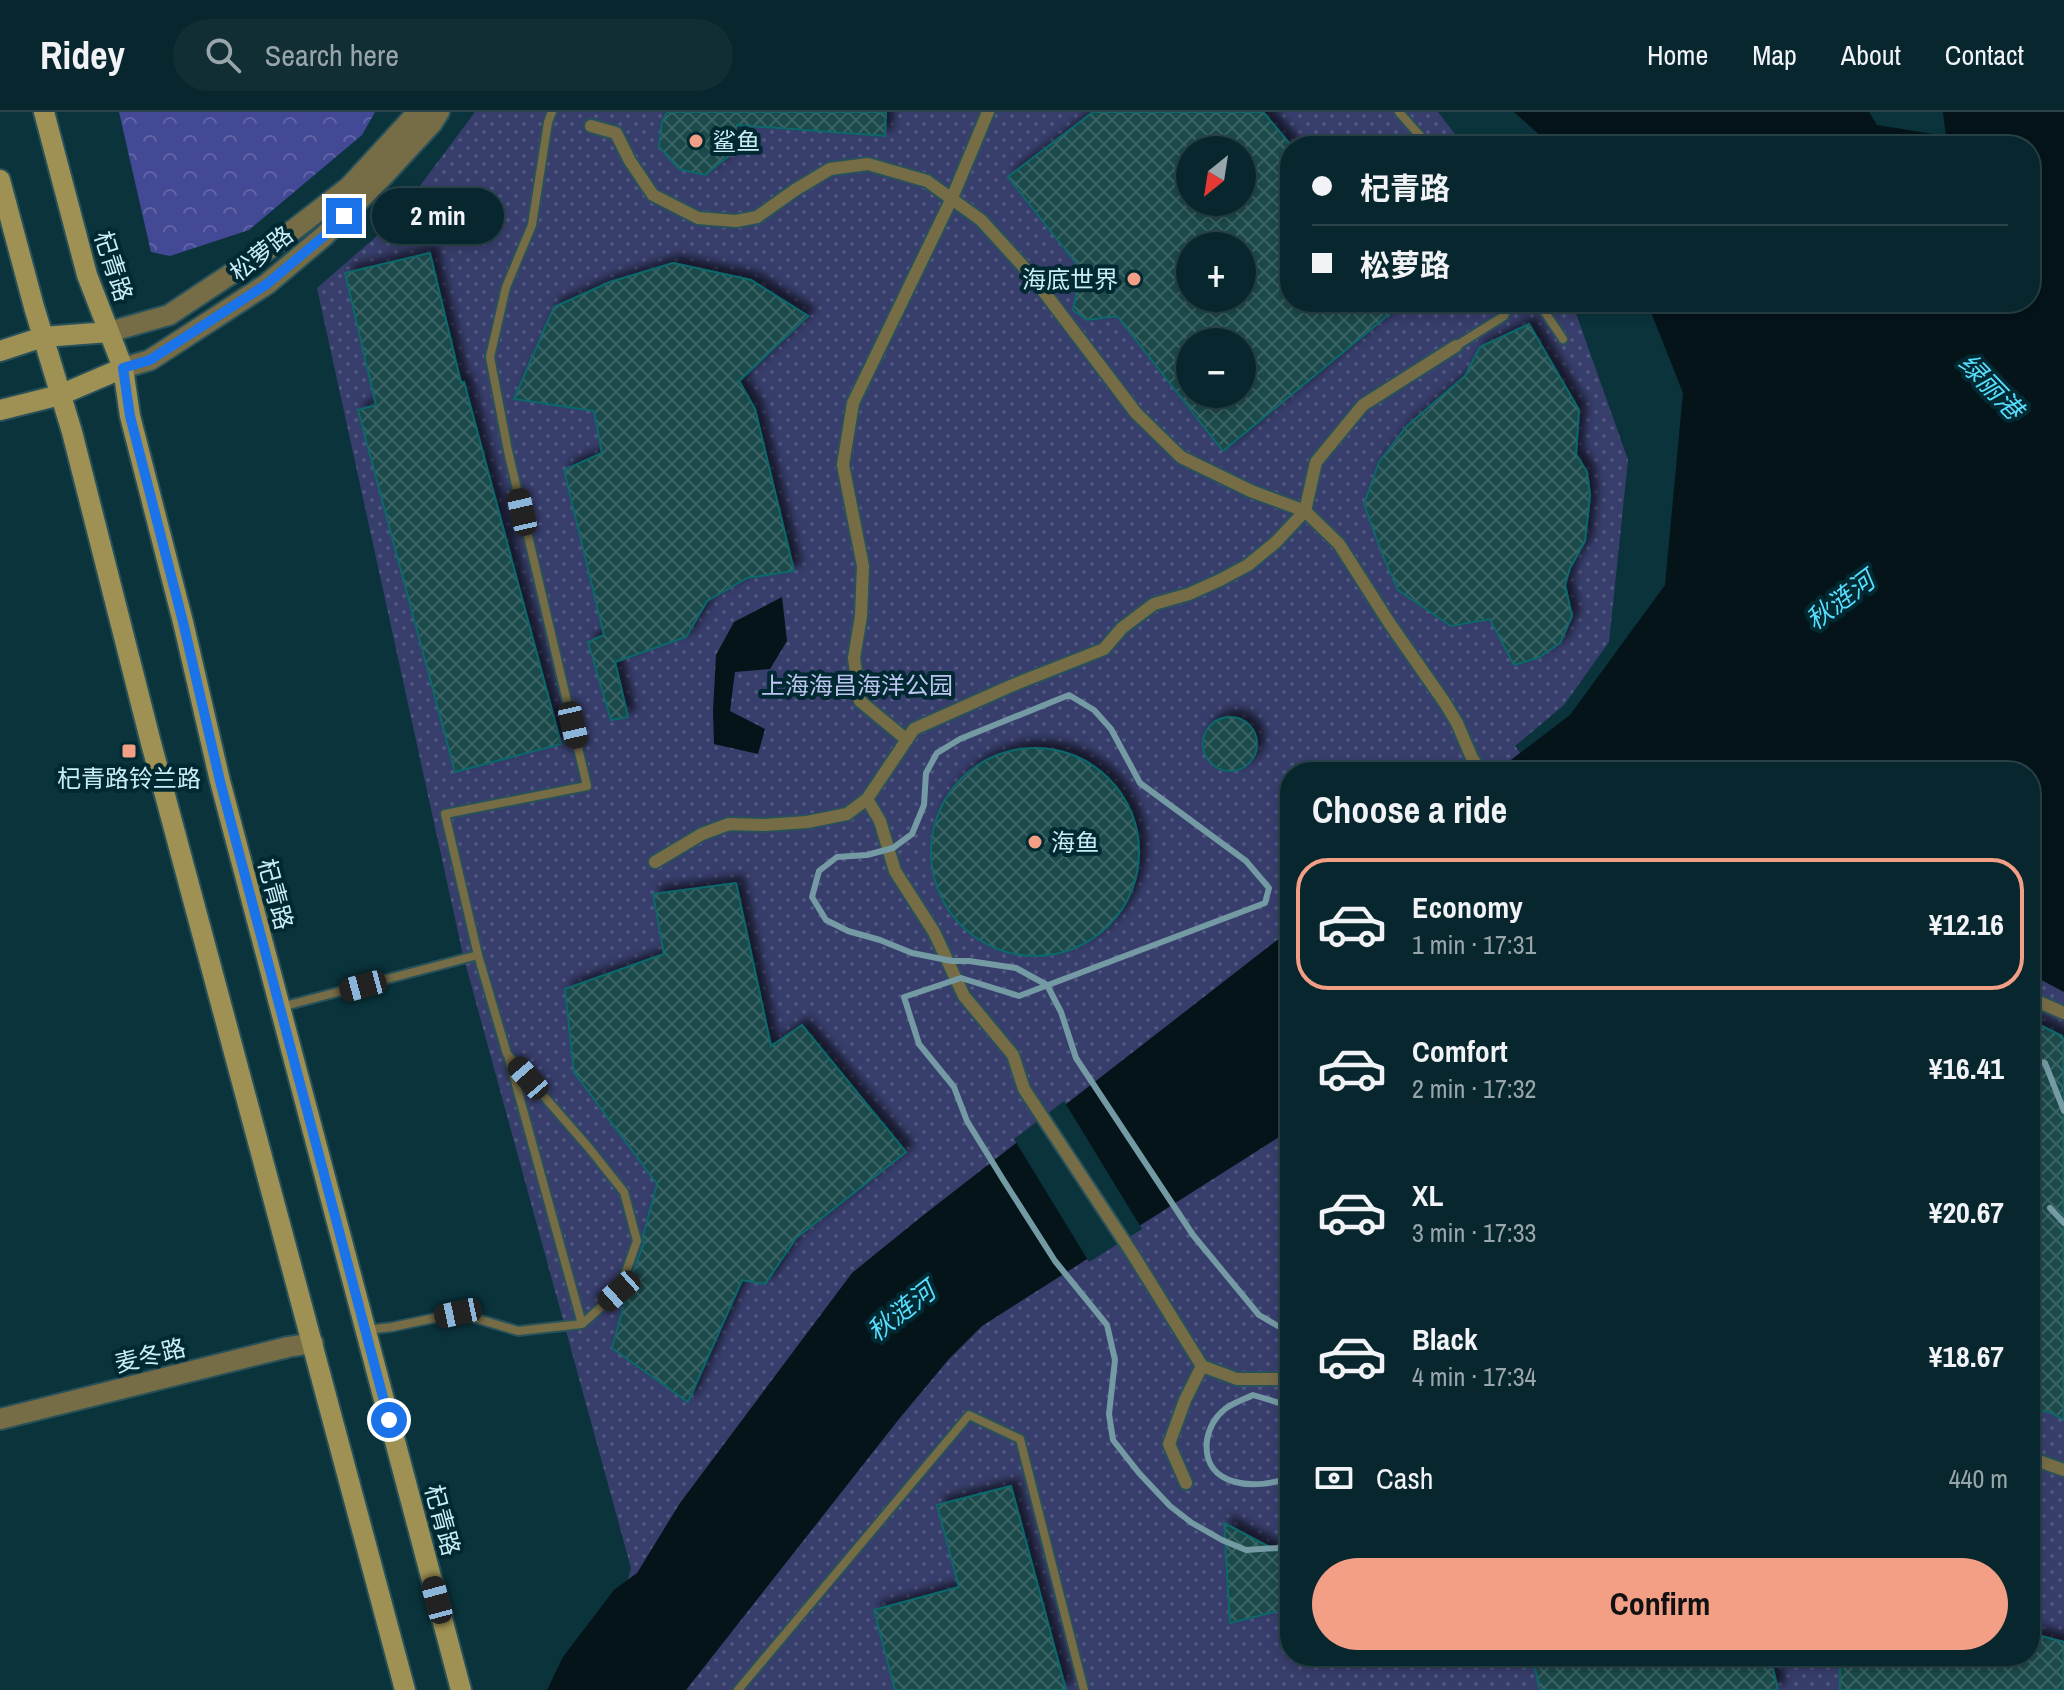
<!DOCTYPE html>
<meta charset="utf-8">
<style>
body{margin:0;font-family:"Archivo Narrow","Noto Sans SC",sans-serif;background:#112e35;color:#f1f3f6;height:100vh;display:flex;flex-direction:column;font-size:30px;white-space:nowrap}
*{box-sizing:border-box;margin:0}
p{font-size:26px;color:#98a5aa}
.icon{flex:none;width:44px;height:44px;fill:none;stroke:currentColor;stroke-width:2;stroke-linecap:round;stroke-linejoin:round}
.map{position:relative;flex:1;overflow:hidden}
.details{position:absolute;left:1280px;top:650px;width:760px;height:904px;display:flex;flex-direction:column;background:#08262d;border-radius:32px;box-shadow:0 4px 12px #0003,0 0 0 2px #294349}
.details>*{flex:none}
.guide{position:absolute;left:1280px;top:24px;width:760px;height:176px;border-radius:32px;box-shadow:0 4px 12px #0003,0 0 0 2px #294349;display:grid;align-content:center;height:176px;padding:0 32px;background:#08262d}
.needle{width:52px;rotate:210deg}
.tools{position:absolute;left:1176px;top:24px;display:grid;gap:16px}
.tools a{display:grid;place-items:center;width:80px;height:80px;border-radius:50%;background:#08262d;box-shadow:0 4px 12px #0003,0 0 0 2px #294349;font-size:40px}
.end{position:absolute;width:36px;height:36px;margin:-18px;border:10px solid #1a73e8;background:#fff;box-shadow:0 0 0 4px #fff}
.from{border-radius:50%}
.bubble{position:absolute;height:56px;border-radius:28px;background:#08262d;box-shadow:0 4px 12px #0003,0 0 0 2px #294349;font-size:26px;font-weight:700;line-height:56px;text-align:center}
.car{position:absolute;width:24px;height:48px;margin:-24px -12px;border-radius:10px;box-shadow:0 0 6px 2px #0007;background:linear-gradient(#222 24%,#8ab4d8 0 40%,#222 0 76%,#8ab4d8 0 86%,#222 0)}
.guide b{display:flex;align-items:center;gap:28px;height:76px;font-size:30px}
.guide b+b{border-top:2px solid #294349}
.guide i{width:20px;height:20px;background:#f1f3f6}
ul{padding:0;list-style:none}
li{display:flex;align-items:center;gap:24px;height:132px;margin:0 16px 12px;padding:0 16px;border:4px solid transparent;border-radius:32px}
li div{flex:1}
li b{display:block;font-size:30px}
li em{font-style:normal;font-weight:700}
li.current{border-color:#f39f86}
li>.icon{width:72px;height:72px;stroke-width:1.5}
h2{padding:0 32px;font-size:36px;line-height:96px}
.pay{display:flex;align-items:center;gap:20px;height:88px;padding:0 32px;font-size:30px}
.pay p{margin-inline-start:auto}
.cta{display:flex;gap:16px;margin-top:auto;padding:16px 32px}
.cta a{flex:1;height:92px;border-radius:48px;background:#f39f86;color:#111;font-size:32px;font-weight:700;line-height:92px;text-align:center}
header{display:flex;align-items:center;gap:48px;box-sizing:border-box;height:112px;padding:0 40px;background:#08262d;border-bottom:2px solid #294349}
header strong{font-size:38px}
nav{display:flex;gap:44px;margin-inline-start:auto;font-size:28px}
.search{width:560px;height:72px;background:#112e35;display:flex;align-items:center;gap:20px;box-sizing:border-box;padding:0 28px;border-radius:44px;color:#98a5aa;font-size:30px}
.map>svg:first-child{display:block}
</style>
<header>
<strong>Ridey</strong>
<div class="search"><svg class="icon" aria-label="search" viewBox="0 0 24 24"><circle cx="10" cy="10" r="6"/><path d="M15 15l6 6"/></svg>Search here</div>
<nav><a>Home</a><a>Map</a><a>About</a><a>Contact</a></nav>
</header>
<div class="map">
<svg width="2064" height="1578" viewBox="0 0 2064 1578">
<defs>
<pattern id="forest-crowns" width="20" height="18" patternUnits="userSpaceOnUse" patternTransform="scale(2)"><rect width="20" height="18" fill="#444996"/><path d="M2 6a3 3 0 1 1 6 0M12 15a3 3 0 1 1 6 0" fill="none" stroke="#5e64a5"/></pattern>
<pattern id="park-dots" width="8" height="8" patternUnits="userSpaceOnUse" patternTransform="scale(2)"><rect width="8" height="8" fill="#383e6c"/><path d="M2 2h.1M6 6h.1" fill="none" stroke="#535a82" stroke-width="1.8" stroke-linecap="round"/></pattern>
<pattern id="building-cross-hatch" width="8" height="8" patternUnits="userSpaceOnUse" patternTransform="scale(2)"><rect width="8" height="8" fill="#1b494a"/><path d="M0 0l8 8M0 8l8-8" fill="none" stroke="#3b6465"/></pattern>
<filter id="shadow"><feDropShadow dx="7" dy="-7" stdDeviation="4" flood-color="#0009"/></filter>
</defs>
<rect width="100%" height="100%" fill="#0a333c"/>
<path fill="url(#forest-crowns)" d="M119 0H375L362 23 249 118 170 144 151 140Z"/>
<path fill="url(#park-dots)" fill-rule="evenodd" d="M475 0H1438L1464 34H1290V190H1572L1628 348 1609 530 1564 593 1515 634 1534 660H1290V1544H2030V854L2064 871V1578H599L631 1456 463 843 317 176 393 110ZM1190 38H1242V90H1190ZM1190 134H1242V186H1190ZM1190 230H1242V282H1190Z"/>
<path fill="#041419" d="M1514 0H1869L1877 13 1946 24 1943 0H2064V880L2030 862V660H1495L1570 603 1665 473 1683 281 1647 190H2030V34H1552Z
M782 485 787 529 770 557 735 560 730 599 765 617 758 642 714 632 713 599 716 543 734 510Z
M1290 818V1018L982 1214 949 1247 899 1307 686 1578H547L563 1545 614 1478 637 1461 680 1391 852 1161 921 1105Z"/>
<path fill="#0a333c" d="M1064 989 1142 1117 1089 1150 1014 1027Z"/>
<path fill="url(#building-cross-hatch)" stroke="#0a686a" stroke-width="2" fill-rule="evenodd" filter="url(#shadow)" d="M667 0H886L885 24 737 13 729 44 705 63 679 57 659 35 662 10Z
M1093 0H1263L1290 32V190H1404L1223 339 1117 204 1087 208 1073 198 1077 178 1079 155 1008 65ZM1190 38H1242V90H1190ZM1190 134H1242V186H1190ZM1190 230H1242V282H1190Z
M430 141 461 271 464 270 561 632 455 660 358 298 376 293 345 161Z
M673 151 751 168 808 204 739 269 755 297 794 459 747 466 707 489 686 525 615 550 628 605 611 608 588 530 604 523 564 358 602 341 594 299 514 287 554 195 610 170Z
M1529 212 1579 298 1576 342 1587 360 1590 383 1585 429 1570 456 1565 473 1572 504 1560 531 1538 546 1514 553 1490 507 1451 514 1398 478 1383 444 1364 392 1379 350 1407 314 1465 264 1480 235Z
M1203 632a27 27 0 1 1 54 0a27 27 0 1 1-54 0Z
M931 740a104 104 0 1 1 208 0a104 104 0 1 1-208 0Z
M736 771 771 934 802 913 906 1040 796 1126 765 1172 742 1168 688 1290 612 1236 633 1160 644 1131 643 1124 657 1072 574 960 565 877 664 842 653 782Z
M2030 908 2062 924 2064 929V1308L2052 1301 2030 1296Z
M1011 1374 1066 1578H895L874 1498 959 1475 937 1393Z
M1224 1411 1290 1446V1496L1230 1511Z
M2030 1521 2064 1530V1578H1840V1544H2030Z
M1532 1544H1770L1778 1578H1540Z"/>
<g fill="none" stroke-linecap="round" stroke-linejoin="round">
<defs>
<path id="service" d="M1399 0 1429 34
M1538 190 1563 227
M1456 234 1504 204 1511 190
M478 843 445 702 587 674 508 339 490 245 506 175 532 113 548 10 552 0
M281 895 478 843 507 942 589 1036 624 1080 637 1129 619 1179 582 1212 518 1219 458 1201 392 1215 366 1218
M509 947 582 1212
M738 1578 969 1303 1020 1327 1084 1578"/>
<path id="pedestrian" d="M591 14 616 21 630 49 653 83 698 106 736 109 757 105 795 78 830 57 868 52 927 69 981 108 1032 164 1136 301 1181 345 1251 379 1305 399 1339 432 1390 512 1445 591 1457 611 1472 646 1481 660
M907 628 860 589 854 546 861 504 863 454 843 353 853 291 952 86 988 0
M867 687 880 709 895 759 934 820 964 884 1013 943 1024 977 1132 1141 1202 1254
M655 750 702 722 729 712 764 713 807 710 847 702 867 687 914 617 1013 573 1104 537 1122 516 1154 492 1189 482 1220 468 1248 453 1276 430 1305 399 1316 350 1363 293 1456 234
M2030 886 2064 901
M2030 1346 2064 1358
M1186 1371 1169 1332 1185 1288 1202 1254 1237 1267H1285L1290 1272"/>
<path id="tertiary" d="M109 220 169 203 270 136 349 75 418 0
M123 256 150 248 267 172 324 124 384 63 432 11 439 0
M0 1307 288 1235 313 1231"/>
<path id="secondary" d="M44 0 87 163 123 256 130 304 183 510 220 669 461 1578
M0 68 34 195 72 320 151 631 405 1578
M0 239 43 225 109 220
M0 298 60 283 123 256"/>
</defs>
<use href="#service" stroke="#29515a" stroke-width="12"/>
<use href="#pedestrian" stroke="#29515a" stroke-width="16"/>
<use href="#tertiary" stroke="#29515a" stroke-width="24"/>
<use href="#secondary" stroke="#29515a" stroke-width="24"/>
<use href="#service" stroke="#766d47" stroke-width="8"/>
<use href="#pedestrian" stroke="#766d47" stroke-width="12"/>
<use href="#tertiary" stroke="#766d47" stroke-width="20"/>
<use href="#secondary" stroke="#9f9153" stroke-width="20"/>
<path stroke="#749aa3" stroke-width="6" d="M2030 947 2045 951 2064 999
M2050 1096 2064 1111
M1290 1221 1259 1203 1193 1123 1076 946 1061 900 1047 873 1016 856 969 849H952L912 841 880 828 848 819 826 808 812 785 819 759 837 745 867 743 893 736 912 722 924 693 926 661 937 641 960 627 1069 583 1094 598 1111 617 1140 671 1246 749 1269 776 1265 791 1019 884 961 866 904 885 919 932 954 975 967 1009 1004 1069 1055 1149 1107 1213 1115 1248 1109 1302 1113 1328 1139 1361 1170 1394 1192 1411 1222 1428 1246 1438 1277 1436 1290 1433
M1290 1297 1283 1292 1253 1283C1245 1287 1233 1291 1225 1297 1215 1305 1209 1316 1207 1328 1201 1376 1258 1379 1290 1365"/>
</g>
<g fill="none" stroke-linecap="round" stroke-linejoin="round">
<path stroke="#1a73e8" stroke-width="10" d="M344 104 324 124 267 172 150 248 123 256 130 304 183 510 220 669 389 1308"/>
</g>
<g fill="#f39f86" stroke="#002932" stroke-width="3">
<circle cx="696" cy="29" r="8"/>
<circle cx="1134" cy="167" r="8"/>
<rect x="121" y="631" width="16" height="16" rx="4"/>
<circle cx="1035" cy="730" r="8"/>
</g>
<g text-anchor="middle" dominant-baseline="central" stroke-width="8" stroke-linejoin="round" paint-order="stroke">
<g font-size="24" fill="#caedf7" stroke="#002932" text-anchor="start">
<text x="712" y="29">鲨鱼</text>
<text x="1118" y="167" text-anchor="end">海底世界</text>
<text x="129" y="666" text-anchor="middle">杞青路铃兰路</text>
<text x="1051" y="730">海鱼</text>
</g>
<g font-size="24" fill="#caedf7" stroke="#002932">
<text transform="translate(261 141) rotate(-38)">松萝路</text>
<text transform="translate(114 154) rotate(72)">杞青路</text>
<text transform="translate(276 782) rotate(75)">杞青路</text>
<text transform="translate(150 1243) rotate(-14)">麦冬路</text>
<text transform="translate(443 1408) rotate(75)">杞青路</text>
</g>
<g font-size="24" fill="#bdc5f0" stroke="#002932">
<text x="857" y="573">上海海昌海洋公园</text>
</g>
<g font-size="26" font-style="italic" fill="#57ddfd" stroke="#002932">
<text transform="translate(1991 274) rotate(46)">绿丽港</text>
<text transform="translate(1840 488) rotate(-37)">秋涟河</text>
<text transform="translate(901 1199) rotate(-38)">秋涟河</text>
</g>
</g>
</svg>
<div class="tools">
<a><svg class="needle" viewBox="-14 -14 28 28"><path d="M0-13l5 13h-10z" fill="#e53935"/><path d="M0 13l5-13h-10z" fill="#98a5aa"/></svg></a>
<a>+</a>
<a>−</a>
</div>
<i class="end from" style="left:389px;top:1308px"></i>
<i class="end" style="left:344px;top:104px"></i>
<div class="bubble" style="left:372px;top:76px;width:132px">2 min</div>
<i class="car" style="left:522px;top:400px;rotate:347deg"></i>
<i class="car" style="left:573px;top:613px;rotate:167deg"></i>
<i class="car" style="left:363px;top:874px;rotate:255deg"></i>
<i class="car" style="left:528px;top:966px;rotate:319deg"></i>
<i class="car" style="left:619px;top:1179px;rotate:228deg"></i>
<i class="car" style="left:458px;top:1201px;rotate:258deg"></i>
<i class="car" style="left:437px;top:1488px;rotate:345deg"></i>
<div class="guide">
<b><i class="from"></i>杞青路</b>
<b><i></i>松萝路</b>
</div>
<section class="details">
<h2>Choose a ride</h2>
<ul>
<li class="current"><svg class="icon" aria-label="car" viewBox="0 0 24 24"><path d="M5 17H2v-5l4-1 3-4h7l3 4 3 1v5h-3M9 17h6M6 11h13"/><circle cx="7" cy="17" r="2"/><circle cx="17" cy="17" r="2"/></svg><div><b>Economy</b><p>1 min · 17:31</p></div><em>¥12.16</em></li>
<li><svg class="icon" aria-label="car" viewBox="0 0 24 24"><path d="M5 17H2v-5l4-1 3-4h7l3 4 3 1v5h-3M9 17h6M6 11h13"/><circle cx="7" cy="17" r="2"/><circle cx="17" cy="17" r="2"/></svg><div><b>Comfort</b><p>2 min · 17:32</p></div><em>¥16.41</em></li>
<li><svg class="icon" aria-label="car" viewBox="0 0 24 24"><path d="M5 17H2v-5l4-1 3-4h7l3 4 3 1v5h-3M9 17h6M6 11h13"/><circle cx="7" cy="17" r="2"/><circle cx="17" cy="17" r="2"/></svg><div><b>XL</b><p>3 min · 17:33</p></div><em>¥20.67</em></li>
<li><svg class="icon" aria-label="car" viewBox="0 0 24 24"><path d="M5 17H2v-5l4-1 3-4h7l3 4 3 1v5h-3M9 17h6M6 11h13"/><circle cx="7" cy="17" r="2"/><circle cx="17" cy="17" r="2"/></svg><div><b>Black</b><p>4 min · 17:34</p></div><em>¥18.67</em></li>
</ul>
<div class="pay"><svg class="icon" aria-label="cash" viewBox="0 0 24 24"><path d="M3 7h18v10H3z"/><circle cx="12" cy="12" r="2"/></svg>Cash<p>440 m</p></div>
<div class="cta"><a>Confirm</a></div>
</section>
</div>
